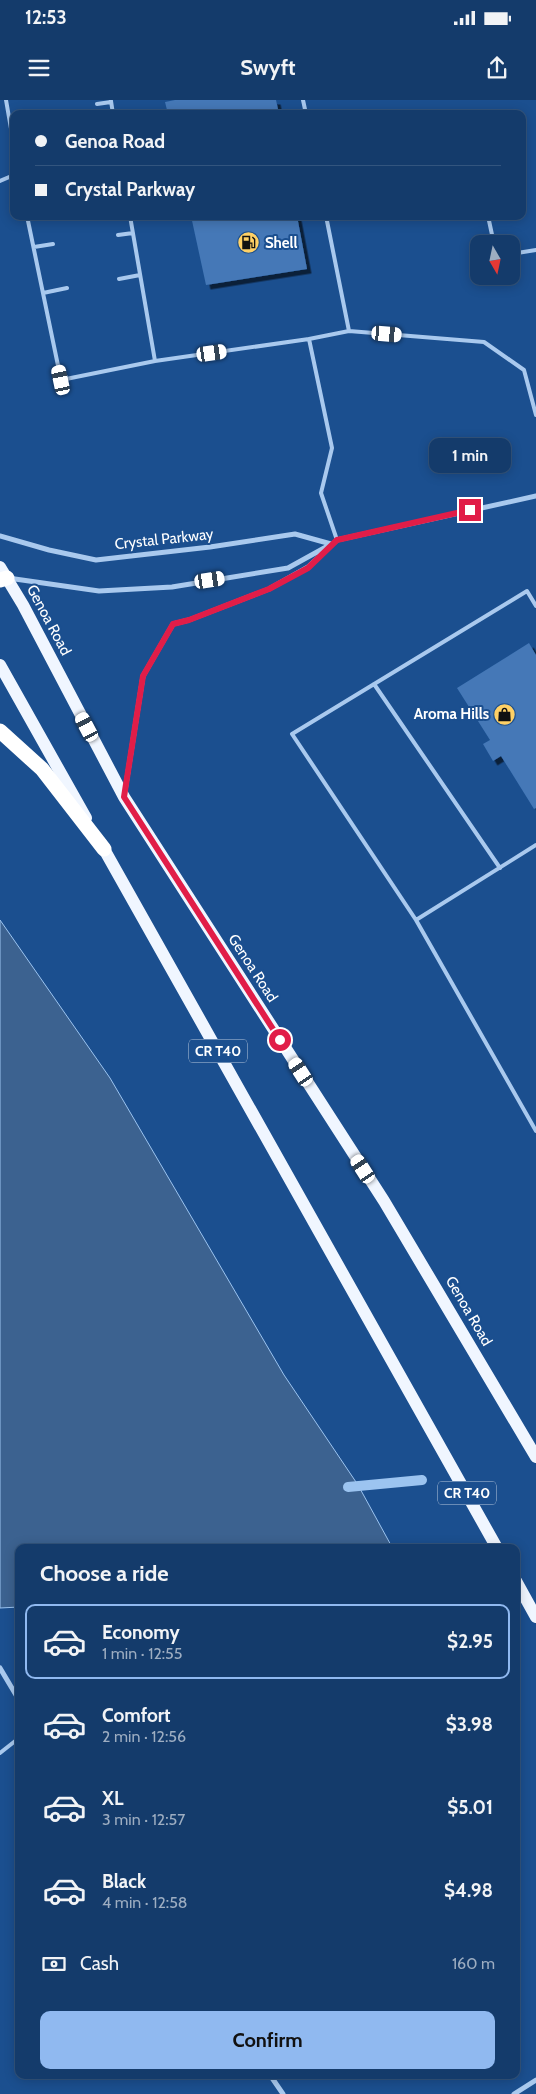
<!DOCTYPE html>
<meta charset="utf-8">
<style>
body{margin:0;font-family:Cabin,sans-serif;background:#214673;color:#f1f3f6;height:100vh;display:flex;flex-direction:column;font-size:19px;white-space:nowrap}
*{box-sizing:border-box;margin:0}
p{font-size:16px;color:#9dadc1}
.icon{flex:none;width:28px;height:28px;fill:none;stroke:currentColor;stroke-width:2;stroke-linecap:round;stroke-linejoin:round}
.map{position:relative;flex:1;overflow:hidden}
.drawer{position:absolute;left:15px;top:1444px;width:505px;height:535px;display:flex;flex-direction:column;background:#143b6b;border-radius:10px;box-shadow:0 2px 12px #0003,0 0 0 1px #33557e}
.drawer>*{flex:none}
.guide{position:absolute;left:10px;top:10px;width:516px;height:110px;border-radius:10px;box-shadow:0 2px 12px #0003,0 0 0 1px #33557e;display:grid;align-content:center;height:110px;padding:0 25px;background:#143b6b}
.needle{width:32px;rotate:171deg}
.buttons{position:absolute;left:470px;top:135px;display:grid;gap:10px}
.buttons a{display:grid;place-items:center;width:50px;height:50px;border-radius:10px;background:#143b6b;box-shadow:0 2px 12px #0003,0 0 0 1px #33557e;font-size:25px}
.end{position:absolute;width:22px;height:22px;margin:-11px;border:6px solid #e11d48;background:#fff;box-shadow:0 0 0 2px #fff}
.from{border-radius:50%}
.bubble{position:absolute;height:35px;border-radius:10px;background:#143b6b;box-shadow:0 2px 12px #0003,0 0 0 1px #33557e;font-size:16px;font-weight:800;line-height:35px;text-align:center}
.car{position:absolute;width:15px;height:30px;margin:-15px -8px;border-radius:6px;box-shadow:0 0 4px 1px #0007;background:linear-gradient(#fff 24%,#345 0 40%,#fff 0 76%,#345 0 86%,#fff 0)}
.guide b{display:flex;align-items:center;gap:18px;height:48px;font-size:19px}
.guide b+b{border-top:1px solid #33557e}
.guide i{width:12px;height:12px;background:#f1f3f6}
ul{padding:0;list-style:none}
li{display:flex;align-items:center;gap:15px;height:75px;margin:0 10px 8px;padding:0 15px;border:2px solid transparent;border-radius:10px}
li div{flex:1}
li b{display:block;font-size:19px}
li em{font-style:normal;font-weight:800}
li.on{border-color:#90b9f0}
li>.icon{width:45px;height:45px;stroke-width:1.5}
h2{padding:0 25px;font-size:22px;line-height:60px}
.pay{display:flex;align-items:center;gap:12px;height:55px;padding:0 25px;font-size:19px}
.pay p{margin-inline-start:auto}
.cta{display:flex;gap:10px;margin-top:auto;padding:10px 25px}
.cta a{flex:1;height:58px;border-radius:10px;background:#90b9f0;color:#111;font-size:20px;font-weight:800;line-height:58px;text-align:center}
.status{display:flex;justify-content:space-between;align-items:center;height:35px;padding:0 25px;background:#143b6b;direction:ltr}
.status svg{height:14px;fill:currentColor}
header{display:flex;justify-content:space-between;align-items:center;height:65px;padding:0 25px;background:#143b6b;font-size:22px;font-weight:800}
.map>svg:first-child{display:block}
</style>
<div class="status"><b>12:53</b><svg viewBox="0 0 49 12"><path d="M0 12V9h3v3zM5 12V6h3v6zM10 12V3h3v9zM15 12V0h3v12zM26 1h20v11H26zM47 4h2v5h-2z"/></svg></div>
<header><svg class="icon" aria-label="menu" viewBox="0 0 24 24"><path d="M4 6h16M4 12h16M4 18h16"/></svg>Swyft<svg class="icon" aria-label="share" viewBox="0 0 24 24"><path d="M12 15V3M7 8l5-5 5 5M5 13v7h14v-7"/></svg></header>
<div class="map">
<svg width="536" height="1994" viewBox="0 0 536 1994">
<defs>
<filter id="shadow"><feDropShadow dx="4.5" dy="4.5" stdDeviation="0" flood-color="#0009"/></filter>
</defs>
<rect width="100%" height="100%" fill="#1b4f8f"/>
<path fill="#3c6290" stroke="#9cc4f0" d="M0 820 110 978 284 1275 358 1385 392 1447 19 1448V1507L0 1508Z"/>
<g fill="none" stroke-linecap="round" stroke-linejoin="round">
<path stroke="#9cc4f0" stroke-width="10" d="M348 1387 422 1380"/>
</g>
<path fill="#4478b7" filter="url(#shadow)" d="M175 0H276L279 14H168L165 2Z
M191 116H297L307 169 206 185Z
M529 543 536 555V708L534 709 501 656 493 661 483 644 490 640 457 588Z"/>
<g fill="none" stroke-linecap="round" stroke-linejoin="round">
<path stroke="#a9c9ee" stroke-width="4" d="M6 0 14 46
M303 0 306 14
M111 1 113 14
M97 4 111 2
M35 14 37 13
M0 81 14 75
M27 116 61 280 155 261 309 239 349 231 484 242 524 270 536 315
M130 116 155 261
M326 116 349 231
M488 116 494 144
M118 135 133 133
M34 147 53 144
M511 154 536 150
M119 179 140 175
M43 193 67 188
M309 239 332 348 321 393 337 440
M536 506 527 491 292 634 416 820 536 1031
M374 584 500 768
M416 820 536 745
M0 1653 19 1638"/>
<path stroke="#a9c9ee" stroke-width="5" d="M0 436 49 450 96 460 210 447 295 434 331 444
M8 478 99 491 172 487 288 468 326 447
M125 691 143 576 173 524 189 520 269 489 308 467 337 440 536 396
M0 1568 19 1600
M270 1975 283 1994
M514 1994 536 1980"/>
<path stroke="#f0f6ff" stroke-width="12" d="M0 467 23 505 124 697 384 1101 536 1357
M0 565 86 718
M100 742 497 1448
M516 1481 536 1517"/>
<path stroke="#fff" stroke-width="15" d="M0 480 7 478
M0 631 42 669 104 749"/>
</g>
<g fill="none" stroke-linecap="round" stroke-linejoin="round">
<path stroke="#e11d48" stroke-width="6" d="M280 940 124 697 143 576 173 524 189 520 269 489 308 468 337 440 470 410"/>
</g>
<defs>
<symbol id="fuel-disc" viewBox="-11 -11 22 22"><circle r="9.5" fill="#ffd166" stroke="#1b4f8f"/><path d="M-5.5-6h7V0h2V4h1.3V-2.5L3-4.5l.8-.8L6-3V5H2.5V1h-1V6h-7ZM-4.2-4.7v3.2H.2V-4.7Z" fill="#111"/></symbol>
<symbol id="shop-disc" viewBox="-11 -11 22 22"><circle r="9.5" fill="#ffd166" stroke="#1b4f8f"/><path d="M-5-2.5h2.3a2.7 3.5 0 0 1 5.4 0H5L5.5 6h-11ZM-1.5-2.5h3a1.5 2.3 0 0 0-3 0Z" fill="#111"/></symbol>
</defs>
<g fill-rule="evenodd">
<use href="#fuel-disc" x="236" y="130" width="25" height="25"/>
<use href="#shop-disc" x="492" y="602" width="25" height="25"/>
</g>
<g text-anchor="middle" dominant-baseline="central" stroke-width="4" stroke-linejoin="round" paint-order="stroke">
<g fill="#1b4f8f" stroke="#bbcadd" stroke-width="1">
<rect x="189" y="939.5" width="58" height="23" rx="4"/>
<rect x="438" y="1381.5" width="58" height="23" rx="4"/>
</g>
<g font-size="14" font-weight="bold" fill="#fff">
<text x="218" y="951">CR T40</text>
<text x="467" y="1393">CR T40</text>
</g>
<g font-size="15" font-weight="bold" fill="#fff" stroke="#1b4f8f" text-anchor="start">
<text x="265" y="143">Shell</text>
<text x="489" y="614" text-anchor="end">Aroma Hills</text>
</g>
<g font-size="15" fill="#fff" stroke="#1b4f8f">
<text transform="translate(164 439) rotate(-6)">Crystal Parkway</text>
<text transform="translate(49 520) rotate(62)">Genoa Road</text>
<text transform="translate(253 868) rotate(57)">Genoa Road</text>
<text transform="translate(469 1211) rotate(60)">Genoa Road</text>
</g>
</g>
</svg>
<div class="buttons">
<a><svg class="needle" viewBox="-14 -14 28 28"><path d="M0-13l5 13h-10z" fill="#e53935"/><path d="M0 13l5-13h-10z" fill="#9dadc1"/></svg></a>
</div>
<i class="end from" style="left:280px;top:940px"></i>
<i class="end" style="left:470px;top:410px"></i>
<div class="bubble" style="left:429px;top:338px;width:82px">1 min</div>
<i class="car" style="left:387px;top:234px;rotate:95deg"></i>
<i class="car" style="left:212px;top:253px;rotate:82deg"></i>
<i class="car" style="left:61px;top:280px;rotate:348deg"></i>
<i class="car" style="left:210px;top:480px;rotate:81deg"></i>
<i class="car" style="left:87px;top:627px;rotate:332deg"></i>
<i class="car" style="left:301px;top:972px;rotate:327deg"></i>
<i class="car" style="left:363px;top:1069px;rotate:327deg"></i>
<div class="guide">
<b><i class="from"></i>Genoa Road</b>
<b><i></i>Crystal Parkway</b>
</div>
<section class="drawer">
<h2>Choose a ride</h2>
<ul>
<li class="on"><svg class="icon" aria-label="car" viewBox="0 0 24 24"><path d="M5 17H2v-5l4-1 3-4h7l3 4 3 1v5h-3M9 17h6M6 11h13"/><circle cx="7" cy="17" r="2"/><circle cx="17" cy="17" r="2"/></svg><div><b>Economy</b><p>1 min · 12:55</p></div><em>$2.95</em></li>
<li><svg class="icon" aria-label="car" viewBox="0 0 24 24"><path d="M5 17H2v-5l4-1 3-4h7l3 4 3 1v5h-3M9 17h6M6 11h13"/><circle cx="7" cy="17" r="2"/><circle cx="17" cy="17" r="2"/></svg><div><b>Comfort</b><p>2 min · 12:56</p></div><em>$3.98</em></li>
<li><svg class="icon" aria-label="car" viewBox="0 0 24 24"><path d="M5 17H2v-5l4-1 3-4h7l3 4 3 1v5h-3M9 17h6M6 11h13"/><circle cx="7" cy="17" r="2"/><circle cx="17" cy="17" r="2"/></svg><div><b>XL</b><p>3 min · 12:57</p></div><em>$5.01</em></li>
<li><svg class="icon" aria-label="car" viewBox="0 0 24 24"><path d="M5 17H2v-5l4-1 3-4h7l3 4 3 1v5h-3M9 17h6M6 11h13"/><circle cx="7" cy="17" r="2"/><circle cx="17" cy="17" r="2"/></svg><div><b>Black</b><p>4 min · 12:58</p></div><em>$4.98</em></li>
</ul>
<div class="pay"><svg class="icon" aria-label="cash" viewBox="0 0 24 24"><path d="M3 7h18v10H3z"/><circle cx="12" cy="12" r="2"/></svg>Cash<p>160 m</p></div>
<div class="cta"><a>Confirm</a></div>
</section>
</div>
